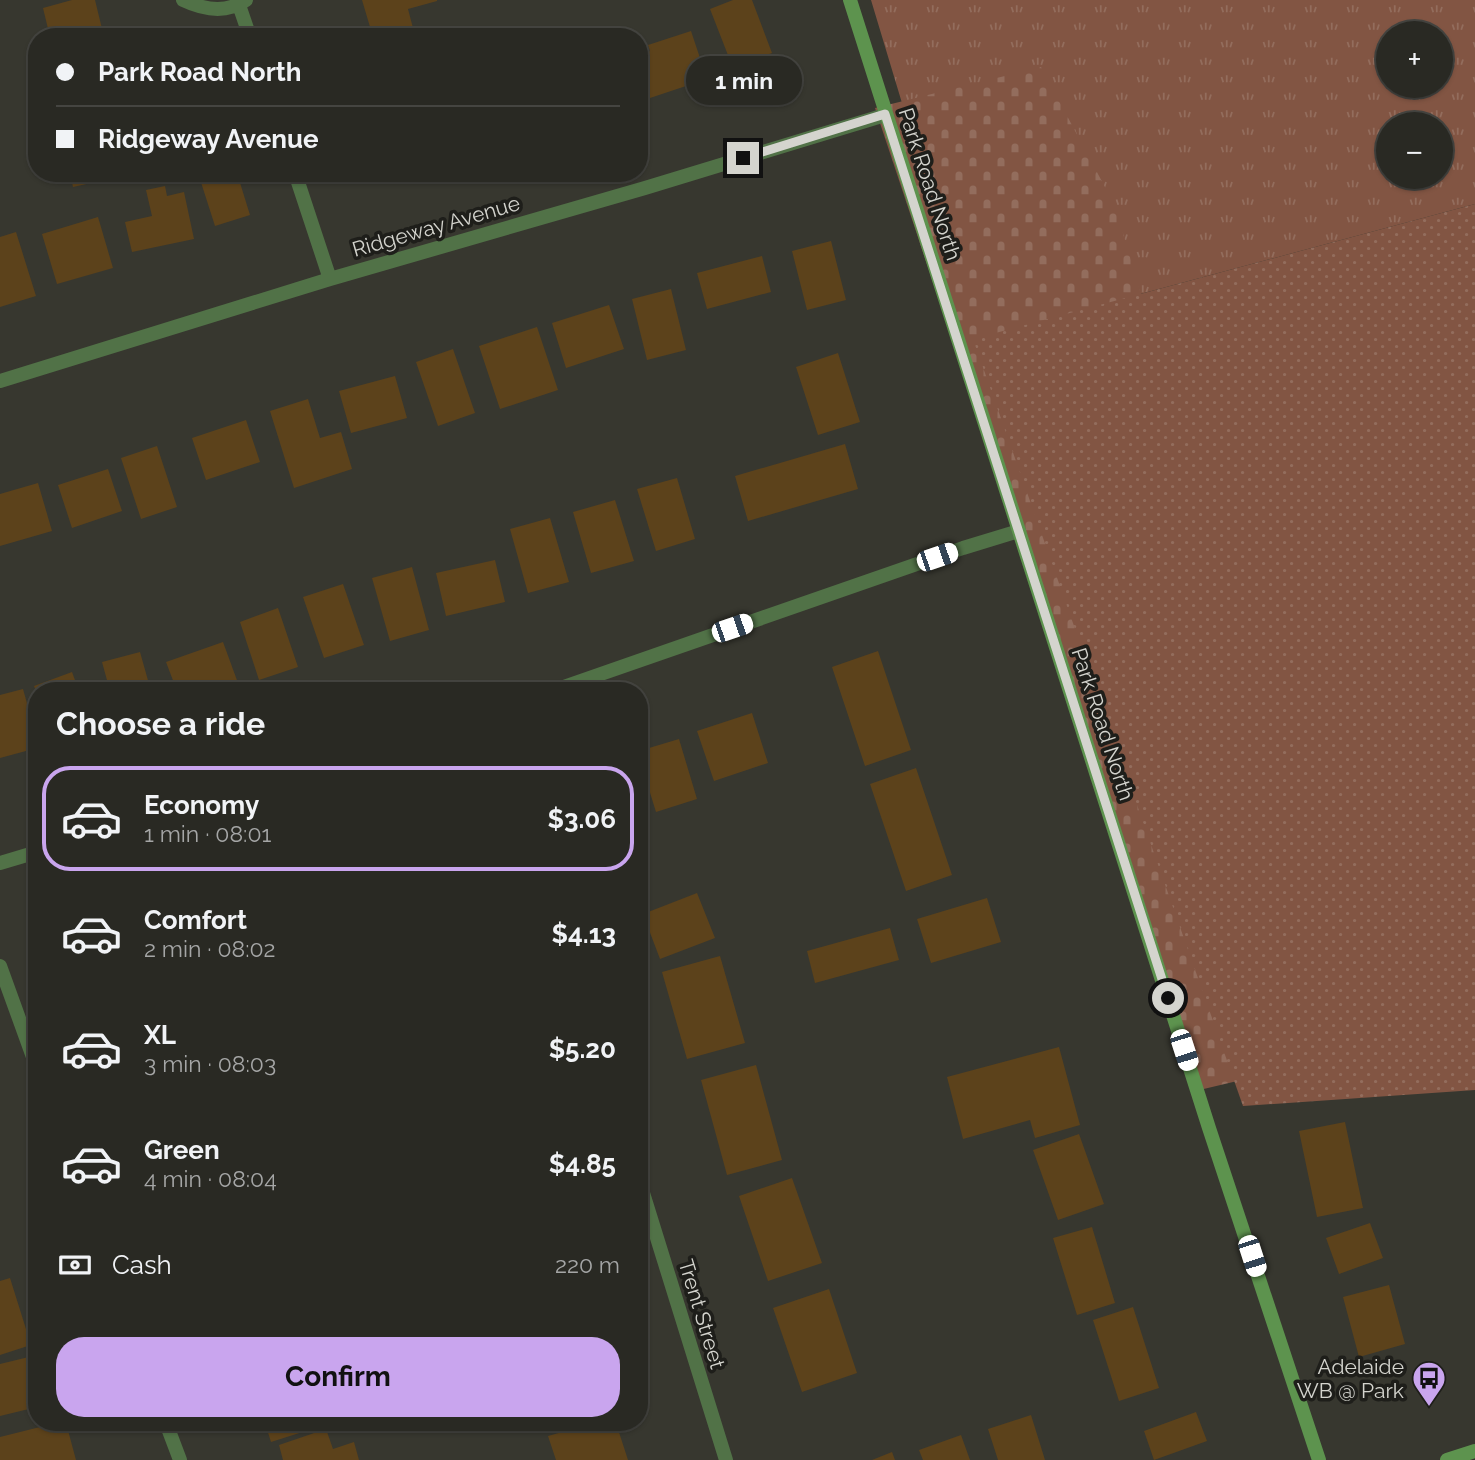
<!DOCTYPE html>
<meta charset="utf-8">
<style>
body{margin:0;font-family:Raleway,sans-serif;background:#31312b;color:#f1f3f6;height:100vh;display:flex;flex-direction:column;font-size:26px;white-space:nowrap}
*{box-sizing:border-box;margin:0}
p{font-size:23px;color:#a5a6a6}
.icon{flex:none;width:38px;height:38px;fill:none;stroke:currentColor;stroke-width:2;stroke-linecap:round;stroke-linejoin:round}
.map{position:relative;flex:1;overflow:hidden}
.side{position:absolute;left:28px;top:682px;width:620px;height:749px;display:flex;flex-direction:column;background:#292923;border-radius:28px;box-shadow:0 2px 5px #0004,0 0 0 2px #454541}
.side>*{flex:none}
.hud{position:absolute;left:28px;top:28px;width:620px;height:154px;border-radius:28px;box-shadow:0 2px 5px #0004,0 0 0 2px #454541;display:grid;align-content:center;height:154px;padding:0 28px;background:#292923}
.buttons{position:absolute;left:1376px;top:21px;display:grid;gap:14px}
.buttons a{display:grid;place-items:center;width:77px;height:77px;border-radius:50%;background:#292923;box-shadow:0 2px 5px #0004,0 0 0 2px #454541;font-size:35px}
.end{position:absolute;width:32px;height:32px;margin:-16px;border:9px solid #d4d4ce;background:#111;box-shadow:0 0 0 4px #111}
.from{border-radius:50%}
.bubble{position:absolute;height:49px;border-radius:24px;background:#292923;box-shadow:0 2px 5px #0004,0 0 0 2px #454541;font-size:23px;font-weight:700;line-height:49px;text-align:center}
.car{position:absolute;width:21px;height:42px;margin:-21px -10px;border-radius:9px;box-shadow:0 0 5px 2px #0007;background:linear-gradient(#fff 24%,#345 0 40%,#fff 0 76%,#345 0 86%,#fff 0)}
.hud b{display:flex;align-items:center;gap:24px;height:66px;font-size:26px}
.hud b+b{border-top:2px solid #454541}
.hud i{width:18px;height:18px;background:#f1f3f6}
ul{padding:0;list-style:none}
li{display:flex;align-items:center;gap:21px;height:105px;margin:0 14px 10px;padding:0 14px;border:4px solid transparent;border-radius:28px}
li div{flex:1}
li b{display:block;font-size:26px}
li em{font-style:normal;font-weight:700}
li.current{border-color:#c9a5ee}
li>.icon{width:63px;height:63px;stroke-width:1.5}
h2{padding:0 28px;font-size:32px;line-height:84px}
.pay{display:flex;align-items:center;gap:18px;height:77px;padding:0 28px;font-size:26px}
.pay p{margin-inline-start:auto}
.button{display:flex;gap:14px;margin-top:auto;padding:14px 28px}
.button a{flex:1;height:80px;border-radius:28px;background:#c9a5ee;color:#111;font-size:28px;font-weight:700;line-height:80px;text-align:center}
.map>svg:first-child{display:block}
</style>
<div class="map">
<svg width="1475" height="1460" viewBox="0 0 1475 1460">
<defs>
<pattern id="grass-tufts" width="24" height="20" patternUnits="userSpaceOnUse" patternTransform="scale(1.75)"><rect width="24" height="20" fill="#825543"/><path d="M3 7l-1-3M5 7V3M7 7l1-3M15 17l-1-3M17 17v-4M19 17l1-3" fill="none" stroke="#936d5d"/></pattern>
<pattern id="cemetery-stones" width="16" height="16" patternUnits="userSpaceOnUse" patternTransform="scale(1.75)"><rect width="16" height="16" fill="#825543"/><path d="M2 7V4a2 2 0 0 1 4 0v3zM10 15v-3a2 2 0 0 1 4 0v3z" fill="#936d5d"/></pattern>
<pattern id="park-dots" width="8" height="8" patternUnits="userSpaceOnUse" patternTransform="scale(1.75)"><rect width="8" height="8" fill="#825543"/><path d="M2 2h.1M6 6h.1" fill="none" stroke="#936d5d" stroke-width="1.8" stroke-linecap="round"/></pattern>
</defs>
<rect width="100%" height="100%" fill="#37372f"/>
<path fill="url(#grass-tufts)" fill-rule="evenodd" d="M871 0H1475V204L973 339ZM1388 33H1440V86H1388ZM1388 124H1440V177H1388Z"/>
<path fill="url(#cemetery-stones)" d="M1041 67 1115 206 1174 406 1421 1037 1191 1092 1010 514 875 108Z"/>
<path fill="url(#park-dots)" d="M1475 204V1090L1243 1106 973 339Z"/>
<path fill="#5c421b" d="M72 0H95L104 37H50L43 8Z
M362 0H437V1L408 9 414 32 396 37H373Z
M733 0H752L772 53 733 68 710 9Z
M691 31 707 79 644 100 639 83V55L650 51 648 45Z
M70 173H99L100 181 73 187Z
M198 173H237L250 215 215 226Z
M377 173H401V174L379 181Z
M165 186 167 196 184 192 194 239 132 252 125 222 152 216 146 190Z
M98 217 113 268 57 284 42 234Z
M16 232 36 296 0 307V237Z
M831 241 846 300 807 310 792 251Z
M762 256 771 292 707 309 697 273Z
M671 289 686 350 647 360 632 299Z
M609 305 624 349 566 368 552 323Z
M537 327 558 390 500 409 479 346Z
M453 349 475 413 438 426 416 362Z
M838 353 860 422 818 435 796 367Z
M395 376 407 418 351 433 339 391Z
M308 399 320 438 341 432 352 469 294 488 270 411Z
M246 420 260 462 206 480 192 438Z
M845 444 858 489 748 521 735 476Z
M157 446 177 507 141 519 121 458Z
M108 469 122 511 72 528 58 485Z
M677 478 695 539 656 551 637 489Z
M38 483 52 531 0 546V494Z
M615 500 634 561 591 573 573 512Z
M550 518 569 582 528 593 510 529Z
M495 560 505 602 446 616 436 573Z
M412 567 429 630 390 641 372 578Z
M343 584 364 645 324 658 303 597Z
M278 608 298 667 259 680 240 622Z
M223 642 238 683 215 691H177L166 662Z
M878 651 911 750 865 766 832 667Z
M140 652 151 691H110L102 662Z
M72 672 79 691H36L34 686Z
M23 689 37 739V748L0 758V695Z
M752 713 768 763 714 781 697 731Z
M679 739 697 799 656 812 639 757V751Z
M916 768 952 875 906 891 870 784Z
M697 893 715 938 660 959 643 914Z
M987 898 1001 942 931 963 917 919Z
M890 928 899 960 815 983 807 951Z
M720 956 745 1043 687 1059 662 972Z
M1059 1047 1080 1125 1035 1138 1030 1120 963 1139 947 1077Z
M756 1065 782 1160 727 1175 701 1080Z
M1345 1122 1363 1208 1317 1217 1299 1131Z
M1079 1134 1104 1204 1058 1220 1033 1150Z
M792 1178 822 1263 768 1281 739 1196Z
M1370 1223 1383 1258 1339 1274 1326 1238Z
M1092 1227 1115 1303 1077 1315 1053 1238Z
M10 1278 31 1345 0 1355V1281Z
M1389 1285 1405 1344 1359 1357 1343 1297Z
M829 1289 857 1373 802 1392 773 1308Z
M1133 1307 1159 1388 1119 1401 1093 1320Z
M37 1355V1407L0 1416V1364Z
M1196 1412 1207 1441 1154 1460 1144 1431Z
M1031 1415 1045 1460H998L988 1429Z
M56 1423H66L76 1460H0V1437Z
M265 1423H331L271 1442Z
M571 1423H616L628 1460H556L548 1436 573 1429Z
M326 1429 333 1449 354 1442 359 1460H283L279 1445Z
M961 1435 970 1460H923L919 1450Z
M892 1452 895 1460H872Z"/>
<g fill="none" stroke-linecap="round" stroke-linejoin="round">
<path stroke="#517247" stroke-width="14" d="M183 0C204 10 226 14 246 0
M239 5 250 37
M295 173 330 279
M0 381 330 279 645 188 885 115
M552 691 963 548 1019 531
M0 863 37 852
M0 966 37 1068
M639 1180 726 1460
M166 1423 180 1460"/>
<path stroke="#5d934e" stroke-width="14" d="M850 0 1209 1128 1319 1460
M1447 1460 1475 1451"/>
</g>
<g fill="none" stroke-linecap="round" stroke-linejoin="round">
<path stroke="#d4d4ce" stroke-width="9" d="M743 158 885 114 1168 998"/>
</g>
<defs>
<symbol id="bus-pin" viewBox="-11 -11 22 30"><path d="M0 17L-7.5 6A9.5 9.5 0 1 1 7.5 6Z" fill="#c9a5ee" stroke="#1e1e1a"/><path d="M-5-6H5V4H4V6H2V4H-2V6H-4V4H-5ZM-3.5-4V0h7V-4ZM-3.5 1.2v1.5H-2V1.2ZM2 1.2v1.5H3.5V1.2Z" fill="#111"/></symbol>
</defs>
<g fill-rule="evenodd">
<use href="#bus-pin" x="1410" y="1359" width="38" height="52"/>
</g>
<g text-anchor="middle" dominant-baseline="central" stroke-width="7" stroke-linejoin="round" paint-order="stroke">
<g font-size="21" fill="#d4d4ce" stroke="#1e1e1a">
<text transform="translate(930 184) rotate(72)">Park Road North</text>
<text transform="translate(436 226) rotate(-16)">Ridgeway Avenue</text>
<text transform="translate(1103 724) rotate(72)">Park Road North</text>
<text transform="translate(702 1314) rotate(73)">Trent Street</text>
</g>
<g font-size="21" fill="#d4d4ce" stroke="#1e1e1a" text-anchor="end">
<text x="1404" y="1366">Adelaide<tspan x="1404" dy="24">WB @ Park</tspan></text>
</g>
</g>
</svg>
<div class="buttons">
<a>+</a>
<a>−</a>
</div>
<i class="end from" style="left:1168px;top:998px"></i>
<i class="end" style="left:743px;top:158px"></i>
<div class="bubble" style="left:686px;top:56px;width:116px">1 min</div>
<i class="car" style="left:937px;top:557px;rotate:71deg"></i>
<i class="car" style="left:732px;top:628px;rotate:71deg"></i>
<i class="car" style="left:1184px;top:1050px;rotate:162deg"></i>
<i class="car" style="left:1252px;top:1256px;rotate:162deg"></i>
<div class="hud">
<b><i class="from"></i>Park Road North</b>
<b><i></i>Ridgeway Avenue</b>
</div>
<section class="side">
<h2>Choose a ride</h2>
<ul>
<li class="current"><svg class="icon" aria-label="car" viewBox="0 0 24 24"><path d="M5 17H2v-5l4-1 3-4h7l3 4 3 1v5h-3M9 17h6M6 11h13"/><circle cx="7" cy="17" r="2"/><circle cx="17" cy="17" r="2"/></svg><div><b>Economy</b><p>1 min · 08:01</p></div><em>$3.06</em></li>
<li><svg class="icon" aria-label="car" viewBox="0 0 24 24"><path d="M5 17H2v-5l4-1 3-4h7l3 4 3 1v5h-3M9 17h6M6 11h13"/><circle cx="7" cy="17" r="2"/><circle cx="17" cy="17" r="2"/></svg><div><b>Comfort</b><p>2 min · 08:02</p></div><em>$4.13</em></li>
<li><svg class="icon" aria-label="car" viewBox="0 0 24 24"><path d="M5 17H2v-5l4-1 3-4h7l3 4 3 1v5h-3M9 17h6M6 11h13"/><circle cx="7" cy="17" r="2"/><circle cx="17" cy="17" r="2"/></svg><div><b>XL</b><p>3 min · 08:03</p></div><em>$5.20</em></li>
<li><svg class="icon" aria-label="car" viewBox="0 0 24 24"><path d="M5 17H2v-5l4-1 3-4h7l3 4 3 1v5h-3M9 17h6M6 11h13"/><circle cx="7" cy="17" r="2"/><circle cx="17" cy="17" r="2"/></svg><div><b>Green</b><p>4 min · 08:04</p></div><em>$4.85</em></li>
</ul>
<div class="pay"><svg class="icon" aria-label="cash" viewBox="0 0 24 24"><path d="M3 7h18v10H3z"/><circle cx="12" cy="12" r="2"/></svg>Cash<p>220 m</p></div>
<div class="button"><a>Confirm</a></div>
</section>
</div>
